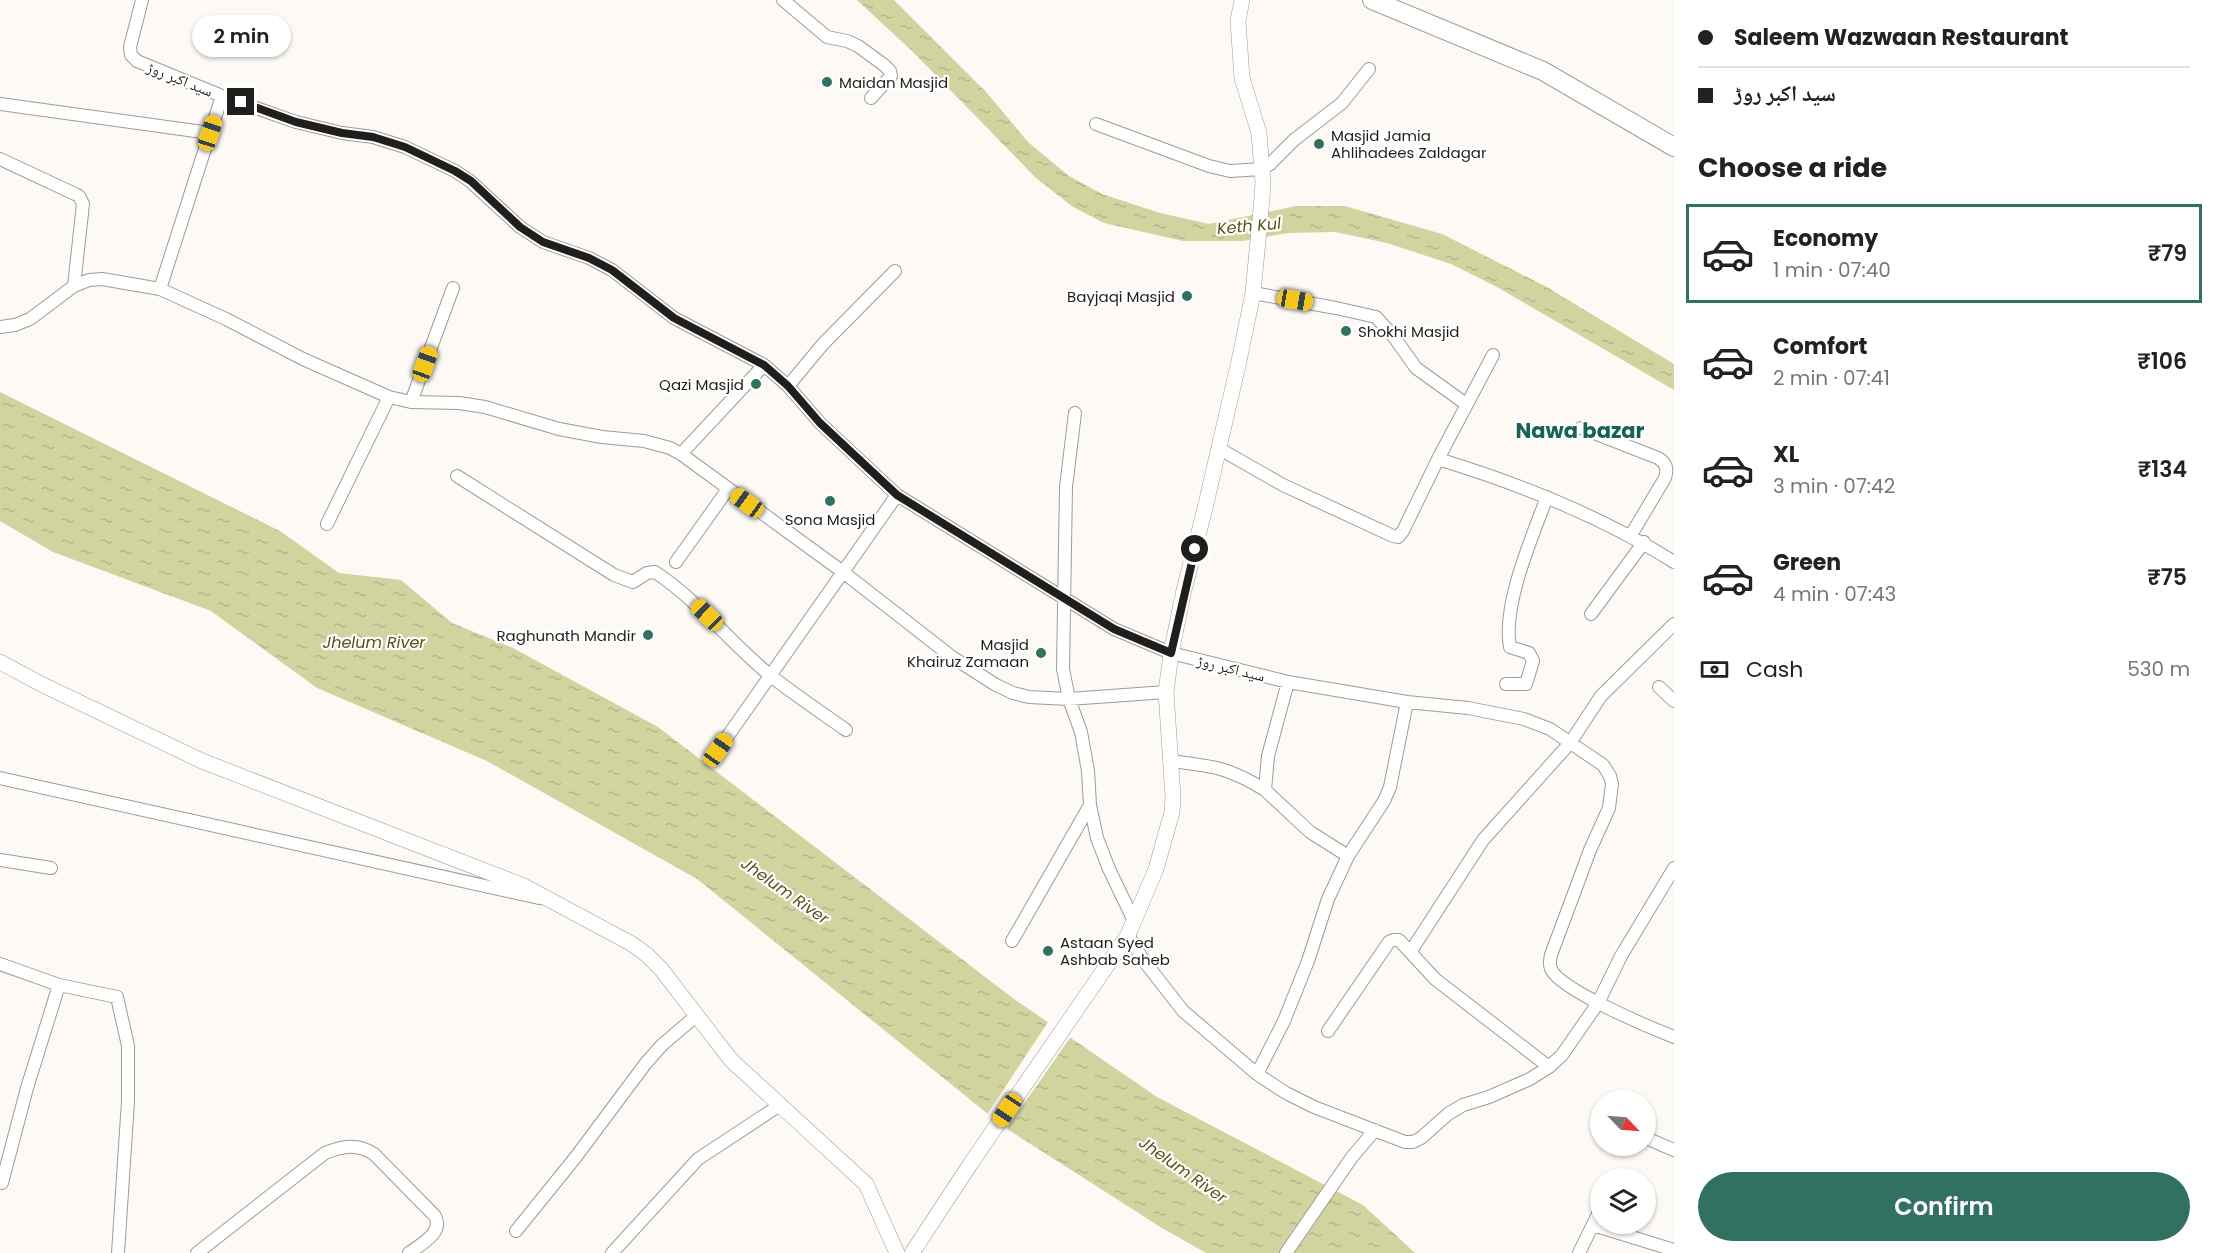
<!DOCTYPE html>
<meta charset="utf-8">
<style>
body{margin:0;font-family:Poppins,"Noto Naskh Arabic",sans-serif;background:#f2f2f2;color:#222;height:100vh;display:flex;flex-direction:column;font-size:22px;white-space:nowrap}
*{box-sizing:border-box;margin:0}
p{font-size:20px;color:#767676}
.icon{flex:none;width:33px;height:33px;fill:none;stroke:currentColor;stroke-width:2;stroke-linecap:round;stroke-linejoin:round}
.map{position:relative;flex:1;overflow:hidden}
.side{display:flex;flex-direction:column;background:#fff;width:540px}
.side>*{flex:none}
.guide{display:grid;align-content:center;height:132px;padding:0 24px;background:#fff}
.needle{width:39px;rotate:115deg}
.fabs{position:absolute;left:1590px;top:1090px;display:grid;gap:12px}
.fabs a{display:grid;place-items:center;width:66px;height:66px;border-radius:50%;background:#fff;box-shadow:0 2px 4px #0004;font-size:30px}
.end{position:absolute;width:27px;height:27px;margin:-14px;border:8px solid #211f1e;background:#fff;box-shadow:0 0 0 3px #fff}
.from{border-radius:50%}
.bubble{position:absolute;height:42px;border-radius:21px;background:#fff;box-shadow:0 2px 4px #0004;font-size:20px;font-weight:600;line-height:42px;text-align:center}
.car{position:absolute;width:18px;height:36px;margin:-18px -9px;border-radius:8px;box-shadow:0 0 4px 2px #0007;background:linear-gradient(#f5c518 24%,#345 0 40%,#f5c518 0 76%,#345 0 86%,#f5c518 0)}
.guide b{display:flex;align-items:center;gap:21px;height:57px;font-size:22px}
.guide b+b{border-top:2px solid #e0e0e0}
.guide i{width:15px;height:15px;background:#222}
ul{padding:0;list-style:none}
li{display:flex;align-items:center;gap:18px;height:99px;margin:0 12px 9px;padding:0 12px;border:3px solid transparent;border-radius:0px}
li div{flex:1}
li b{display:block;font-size:22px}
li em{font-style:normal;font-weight:600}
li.selected{border-color:#317161}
li>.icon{width:54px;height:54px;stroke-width:1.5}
h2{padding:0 24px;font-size:27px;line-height:72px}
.pay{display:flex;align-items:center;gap:15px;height:66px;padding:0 24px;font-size:22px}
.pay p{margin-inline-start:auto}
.action{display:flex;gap:12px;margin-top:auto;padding:12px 24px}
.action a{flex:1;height:69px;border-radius:36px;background:#317161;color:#fff;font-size:24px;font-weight:600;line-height:69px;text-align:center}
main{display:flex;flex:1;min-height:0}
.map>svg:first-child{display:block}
</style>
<main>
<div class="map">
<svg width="1674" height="1253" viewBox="0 0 1674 1253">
<defs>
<pattern id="water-ripples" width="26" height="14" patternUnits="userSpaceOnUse" patternTransform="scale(1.5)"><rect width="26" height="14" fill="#d2d4a0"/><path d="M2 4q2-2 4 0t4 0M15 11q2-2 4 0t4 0" fill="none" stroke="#b4b689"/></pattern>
</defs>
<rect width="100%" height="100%" fill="#fdfaf6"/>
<path fill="url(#water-ripples)" d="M857 0H894L987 93 1028 142 1069 176 1102 194 1160 213 1209 224 1296 206H1345L1442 234 1545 286 1674 364V390L1497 287 1451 264 1387 243 1335 232 1288 233 1243 241H1183L1104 223 1073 207 1036 178 914 53Z
M0 392 280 531 339 573 401 580 452 623 513 648 658 727 1014 999 1157 1097 1363 1205 1415 1253H1206L1162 1228 1004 1127 697 879 487 761 317 688 211 611 53 552 0 521Z"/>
<path fill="#fdfaf6" d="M1050 1019 1072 1035 1005 1131 986 1116Z"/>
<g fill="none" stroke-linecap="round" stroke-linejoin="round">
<defs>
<path id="minor" d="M142 0 130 47 131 55 137 61 222 96 296 122 342 133 373 137 405 147 455 171 470 181 520 227 543 242 589 258 612 270 674 318 764 365 788 386 820 423 897 495 1114 629 1171 653 1288 682 1407 702 1468 708 1524 719 1550 729 1603 765 1610 776 1612 784 1609 808 1590 850 1551 955C1550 959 1549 964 1551 969 1560 990 1651 1028 1674 1037
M783 0 827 37 847 41 858 46 884 65 890 71 891 76 871 98
M0 104 210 133 222 96
M1096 124 1209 166 1230 171 1262 169 1270 164 1294 140 1342 103 1369 69
M0 159 75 194 79 196 83 204 74 286
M160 289 210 133
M1253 293 1336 308 1376 317 1394 337 1416 368 1466 404
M0 327 15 325 30 319 74 286 89 280 102 279 160 289 226 319 303 359 389 397 411 402 459 403 485 407 559 429 602 437 644 441 670 448 681 454 843 572 952 657 996 685 1013 693 1029 697 1069 699 1166 692
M788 386 823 344 895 271
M411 402 453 288
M1075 413 1066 487 1063 669 1069 699 1081 732 1088 771 1090 805 1097 838 1109 869 1134 921
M1581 428 1658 458C1666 463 1668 468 1665 478L1631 535
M1218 448 1283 485 1393 536 1398 537 1403 531 1438 459 1493 355
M681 454 764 365
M1438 459C1520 484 1601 516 1674 562
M457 476 614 575 633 582 647 573 655 572C699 601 730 643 771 676 795 695 821 712 846 730
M327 524 389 397
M676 562 728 489
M1591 614 1644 542
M1288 682 1268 756 1265 790 1310 832 1348 856
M1506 684H1526L1533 661 1529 653 1510 647C1502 606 1532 537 1547 497
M1659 687 1674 701
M718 750 897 495
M1170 761C1212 766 1228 767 1265 790
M0 778 539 898
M0 860 51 868
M1128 935 1144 961 1183 1011 1257 1074 1286 1093 1314 1107 1405 1142H1413L1421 1138 1448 1114 1463 1105 1489 1097 1530 1079 1549 1067 1562 1055 1598 1003 1621 956 1674 868
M1012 941 1090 805
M1411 951 1483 840 1570 743 1601 696 1674 624
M0 964 59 985 117 997 128 1046V1101L118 1253
M1328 1031 1389 942 1393 940H1399L1435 979 1549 1067
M1257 1074 1284 1021 1308 961 1328 899 1348 856 1384 801 1390 787 1407 702
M1646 1138 1674 1150
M2 1183 27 1088 59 985
M1593 1225 1674 1250
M516 1231 575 1158 646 1063 662 1045 696 1016
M197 1253 325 1153C343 1146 357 1143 374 1154L435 1216C444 1233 421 1244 409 1253
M612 1253 698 1159 780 1105
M1286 1253 1352 1157 1375 1130
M1579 1253 1600 1210"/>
<path id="tertiary" d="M0 662 43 685 202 761 524 886 632 944 647 955 661 969 731 1060 866 1184 897 1253
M912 1253 971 1163 1128 935 1156 869 1172 812 1173 797 1166 692 1171 653 1184 590 1205 508 1239 361 1253 293 1262 198 1263 183 1259 133 1242 78 1238 21 1242 0"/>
<path id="secondary" d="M1372 0 1543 71 1674 147"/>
</defs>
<use href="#minor" stroke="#9e9b98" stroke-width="14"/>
<use href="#tertiary" stroke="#9e9b98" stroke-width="16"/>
<use href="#secondary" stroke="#9e9b98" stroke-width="20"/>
<use href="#minor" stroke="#fff" stroke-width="12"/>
<use href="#tertiary" stroke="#fff" stroke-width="15"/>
<use href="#secondary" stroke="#fff" stroke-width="18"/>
</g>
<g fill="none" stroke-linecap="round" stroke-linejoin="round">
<path stroke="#211f1e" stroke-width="8" d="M241 102 296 122 342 133 373 137 405 147 455 171 471 181 520 227 543 242 589 258 612 270 674 318 764 365 788 386 820 423 897 495 1114 629 1171 653 1195 549"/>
</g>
<g fill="#317161" stroke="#fff" stroke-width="2">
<circle cx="827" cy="82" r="6"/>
<circle cx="1319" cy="144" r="6"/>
<circle cx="1187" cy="296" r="6"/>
<circle cx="1346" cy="331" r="6"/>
<circle cx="756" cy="384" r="6"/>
<circle cx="830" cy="501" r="6"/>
<circle cx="648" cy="635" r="6"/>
<circle cx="1041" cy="653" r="6"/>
<circle cx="1048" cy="951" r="6"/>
</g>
<g text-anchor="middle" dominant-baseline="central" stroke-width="4.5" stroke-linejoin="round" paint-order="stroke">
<g font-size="15" fill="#211f1e" stroke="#fff">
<text transform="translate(180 79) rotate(22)">سید اکبر روڑ</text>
<text transform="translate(1231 668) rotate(14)">سید اکبر روڑ</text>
</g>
<g font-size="15" fill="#211f1e" stroke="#fff" text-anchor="start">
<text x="839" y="82">Maidan Masjid</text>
<text x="1331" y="135">Masjid Jamia<tspan x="1331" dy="17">Ahlihadees Zaldagar</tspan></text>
<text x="1175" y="296" text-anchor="end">Bayjaqi Masjid</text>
<text x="1358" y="331">Shokhi Masjid</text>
<text x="744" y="384" text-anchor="end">Qazi Masjid</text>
<text x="830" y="519" text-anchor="middle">Sona Masjid</text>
<text x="636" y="635" text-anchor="end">Raghunath Mandir</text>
<text x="1029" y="644" text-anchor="end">Masjid<tspan x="1029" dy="17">Khairuz Zamaan</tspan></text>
<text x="1060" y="942">Astaan Syed<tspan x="1060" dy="17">Ashbab Saheb</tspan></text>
</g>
<g font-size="16" font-style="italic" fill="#545419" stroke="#fff">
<text transform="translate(1249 226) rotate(-5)">Keth Kul</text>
<text x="374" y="642">Jhelum River</text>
<text transform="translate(785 891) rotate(35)">Jhelum River</text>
<text transform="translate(1183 1170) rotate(35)">Jhelum River</text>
</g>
<g font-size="21" font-weight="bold" fill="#146553" stroke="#fff">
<text x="1580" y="430">Nawa bazar</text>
</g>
</g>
</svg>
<div class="fabs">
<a><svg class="needle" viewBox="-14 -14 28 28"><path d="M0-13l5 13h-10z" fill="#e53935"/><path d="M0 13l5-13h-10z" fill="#767676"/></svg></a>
<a><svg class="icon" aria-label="layers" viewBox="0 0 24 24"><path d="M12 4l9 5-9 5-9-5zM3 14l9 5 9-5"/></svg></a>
</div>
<i class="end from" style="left:1195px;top:549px"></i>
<i class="end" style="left:241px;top:102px"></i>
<div class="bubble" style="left:192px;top:15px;width:99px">2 min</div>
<i class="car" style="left:210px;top:133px;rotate:18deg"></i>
<i class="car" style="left:1295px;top:300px;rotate:100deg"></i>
<i class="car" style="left:425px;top:364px;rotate:20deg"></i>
<i class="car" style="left:747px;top:503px;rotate:306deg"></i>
<i class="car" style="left:707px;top:615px;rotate:314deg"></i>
<i class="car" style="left:718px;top:750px;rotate:35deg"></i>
<i class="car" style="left:1007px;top:1110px;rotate:214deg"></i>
</div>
<section class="side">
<div class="guide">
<b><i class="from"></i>Saleem Wazwaan Restaurant</b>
<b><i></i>سید اکبر روڑ</b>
</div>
<h2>Choose a ride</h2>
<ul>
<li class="selected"><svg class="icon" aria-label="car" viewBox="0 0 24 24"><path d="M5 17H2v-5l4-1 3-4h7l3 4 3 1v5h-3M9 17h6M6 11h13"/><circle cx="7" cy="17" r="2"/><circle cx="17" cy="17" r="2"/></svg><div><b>Economy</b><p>1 min · 07:40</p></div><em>₹79</em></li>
<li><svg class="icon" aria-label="car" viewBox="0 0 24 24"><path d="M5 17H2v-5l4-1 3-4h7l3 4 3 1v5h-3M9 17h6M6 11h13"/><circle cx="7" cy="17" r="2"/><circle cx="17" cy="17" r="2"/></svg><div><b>Comfort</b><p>2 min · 07:41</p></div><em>₹106</em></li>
<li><svg class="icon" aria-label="car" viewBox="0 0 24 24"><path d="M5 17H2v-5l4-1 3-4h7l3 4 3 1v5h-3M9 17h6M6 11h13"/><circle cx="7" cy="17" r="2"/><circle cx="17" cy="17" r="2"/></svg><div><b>XL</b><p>3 min · 07:42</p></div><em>₹134</em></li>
<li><svg class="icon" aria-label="car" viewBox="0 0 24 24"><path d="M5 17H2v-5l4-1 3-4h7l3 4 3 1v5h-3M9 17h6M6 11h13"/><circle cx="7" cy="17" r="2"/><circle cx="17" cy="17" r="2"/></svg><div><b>Green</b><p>4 min · 07:43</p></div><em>₹75</em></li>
</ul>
<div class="pay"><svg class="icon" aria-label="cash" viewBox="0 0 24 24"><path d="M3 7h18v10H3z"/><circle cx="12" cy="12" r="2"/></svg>Cash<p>530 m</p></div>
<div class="action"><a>Confirm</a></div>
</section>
</main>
